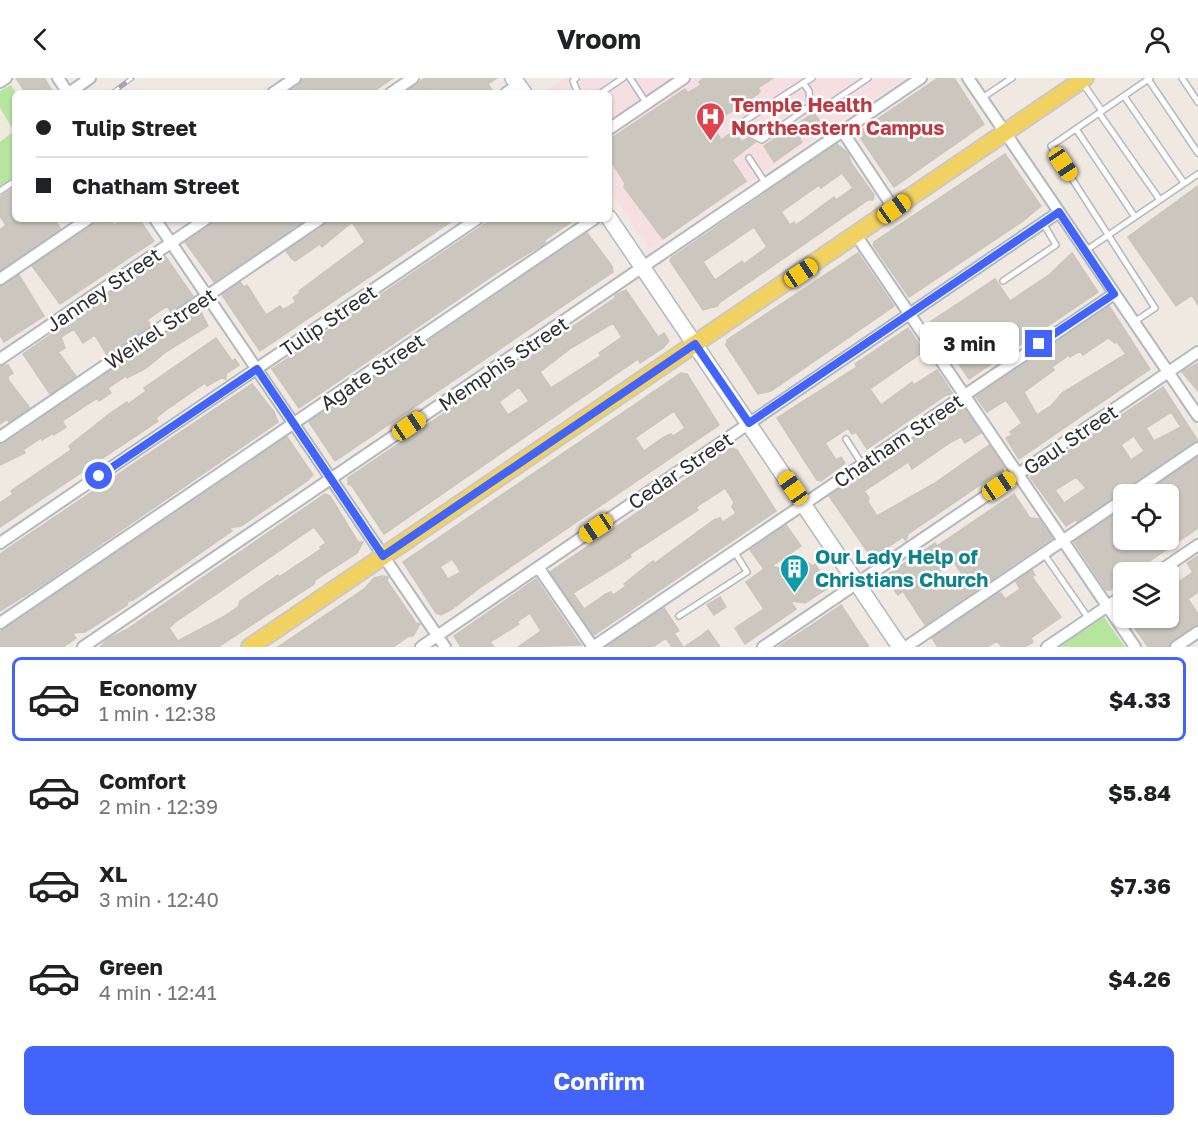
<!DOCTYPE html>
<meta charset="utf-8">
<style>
body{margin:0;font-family:"Golos Text",sans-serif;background:#f2f2f2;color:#202124;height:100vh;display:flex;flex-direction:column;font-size:22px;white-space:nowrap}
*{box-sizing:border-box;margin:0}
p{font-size:20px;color:#757577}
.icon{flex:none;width:33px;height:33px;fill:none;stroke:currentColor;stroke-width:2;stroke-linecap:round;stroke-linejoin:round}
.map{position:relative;height:569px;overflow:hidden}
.sheet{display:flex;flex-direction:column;background:#fff;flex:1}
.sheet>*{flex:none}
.top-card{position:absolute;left:12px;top:12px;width:600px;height:132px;border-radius:9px;box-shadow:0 2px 4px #0004;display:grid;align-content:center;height:132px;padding:0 24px;background:#fff}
.fabs{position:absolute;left:1113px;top:406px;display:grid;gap:12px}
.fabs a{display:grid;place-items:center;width:66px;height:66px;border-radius:9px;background:#fff;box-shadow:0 2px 4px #0004;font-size:30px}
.end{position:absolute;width:27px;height:27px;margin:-14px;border:8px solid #4264fb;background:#fff;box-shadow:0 0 0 3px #fff}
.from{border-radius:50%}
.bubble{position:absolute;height:42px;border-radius:9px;background:#fff;box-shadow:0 2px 4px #0004;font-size:20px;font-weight:700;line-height:42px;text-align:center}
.car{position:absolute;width:18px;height:36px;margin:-18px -9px;border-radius:8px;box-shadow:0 0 4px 2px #0007;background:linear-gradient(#f5c518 24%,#345 0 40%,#f5c518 0 76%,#345 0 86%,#f5c518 0)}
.top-card b{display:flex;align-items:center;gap:21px;height:57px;font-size:22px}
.top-card b+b{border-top:2px solid #e0e0e0}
.top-card i{width:15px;height:15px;background:#202124}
ul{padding:10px 0 0;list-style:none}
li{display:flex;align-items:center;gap:18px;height:84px;margin:0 12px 9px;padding:0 12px;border:3px solid transparent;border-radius:9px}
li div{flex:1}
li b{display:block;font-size:22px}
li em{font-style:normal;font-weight:700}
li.current{border-color:#4264fb}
li>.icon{width:54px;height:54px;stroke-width:1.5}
.primary-button{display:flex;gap:12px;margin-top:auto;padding:12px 24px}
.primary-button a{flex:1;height:69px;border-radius:9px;background:#4264fb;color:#fff;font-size:24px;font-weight:700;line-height:69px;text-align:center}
header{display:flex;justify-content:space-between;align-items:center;height:78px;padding:0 24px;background:#fff;font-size:27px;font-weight:700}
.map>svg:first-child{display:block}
</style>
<header><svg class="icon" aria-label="back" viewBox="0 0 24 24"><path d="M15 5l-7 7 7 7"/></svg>Vroom<svg class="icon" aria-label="person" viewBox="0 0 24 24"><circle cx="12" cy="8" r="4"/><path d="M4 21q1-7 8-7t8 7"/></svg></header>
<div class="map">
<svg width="1198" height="569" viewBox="0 0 1198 569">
<rect width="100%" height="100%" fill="#efe9e1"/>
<path fill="#f5dfe0" d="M564 0H905L649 171 609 111V15H544Z"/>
<path fill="#b6e59e" d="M11 7 16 15 15 99 0 110V64L14 53 0 30V13Z
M1104 539 1125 569H1059Z"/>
<path fill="#cbc7bf" stroke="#cbc5ba" stroke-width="1.5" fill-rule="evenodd" d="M16 0H44L54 15H26Z
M305 0H393L371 15H286Z
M425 0H497L488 6 494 15H404Z
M704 0H773L758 10 760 13 758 16 712 46 721 62 734 53 742 64 748 60 755 64 732 82 746 103 663 161 624 109 625 105 609 80V62L685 11 688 15 701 7 699 4Z
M938 0H954L984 46 894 109 857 55Z
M814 35 821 45 799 60 802 64 774 84 764 68Z
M837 66 848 75 851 85 874 117 873 122H868L719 225 718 228 703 232 670 183 671 180ZM842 95 853 110 836 122 834 119 796 147 794 144 790 147 781 134 819 107 821 110ZM754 149 767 169 744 186 742 183 715 202 703 184Z
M1005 76 1041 128 1023 143 909 219 873 167 874 164Z
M1198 108V227L1192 217 1176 228 1128 159Z
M15 109V141H54L61 151 0 192V152L6 147 0 138V119Z
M95 141H110L114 147 122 141H139L154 163 60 226 32 188 92 147Z
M217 141H307L214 204 185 164Z
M327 141H455L260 273 222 217 240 204 244 209 247 207 266 237 280 228 283 232 296 224 293 220 300 215 299 213 365 164 352 144 322 169 320 166 295 183 291 180 286 173 324 147Z
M492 141H576L545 162V165L501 192 299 330 272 291Z
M587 155 612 188 613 194 335 383 309 344Z
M858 175 894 228 771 313 758 316 726 267 727 262Z
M1072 175 1098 214 969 301 930 244 995 201 1010 223 1049 197Z
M165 178 193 218 171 234 167 228 147 242 151 247 107 277 95 257 83 265 74 251 61 259 65 270 58 274 76 298 50 316 23 276Z
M19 197 44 238 4 264 0 257V208Z
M626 212 658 259 664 255 669 263 663 270 640 285 638 281 384 456 352 408 348 406V400L615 220V217ZM613 245 622 259 599 275 601 278 551 310 540 294 571 270ZM519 309 529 323 508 337 499 324Z
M1109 228 1150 291 1019 381 1006 360 1012 357 1010 354 1022 345 1006 322 987 334 976 319ZM1108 260 1115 265 1117 264 1126 276 1062 315 1051 328 1037 337 1024 314 1054 292 1052 289 1069 277 1070 279 1080 273 1083 277Z
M200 232 208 248 167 273 146 290 127 300 126 298 108 310 111 315 99 323 97 320 62 343 66 349 54 357 53 355 42 362 41 360 23 372 25 375 0 387V366Z
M908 250 924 273 870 311 881 327 912 304 914 307 937 292 953 316 946 317 867 371 856 354 852 356 848 350 825 365 836 382 841 379 845 385 821 403 817 402 777 340 857 289 855 286Z
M216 260 232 283 235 281 239 287 226 296V301L221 300 207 308 205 305 166 332 156 340 158 343 0 449V425L13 416 11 413 71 372 69 368 109 336 127 324 128 326 146 313 144 310Z
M1198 285V313L1182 294Z
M8 287 13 295 8 298 9 303 30 330 9 344 7 341 0 346V288Z
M681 295 687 296 719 347 478 511 452 531 441 537 436 535 403 484ZM674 333 685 350 673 358 671 356 664 359 644 373 635 360ZM452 481 461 494 448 501 440 489Z
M252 306 274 334 278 344 43 506 0 533V476Z
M1163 309 1198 363 1077 444V441L1066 448 1030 399ZM1171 334 1181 349 1154 363 1146 350ZM1134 358 1144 373 1131 382 1121 367ZM1076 399 1086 410 1064 425 1055 412Z
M963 328 981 355 965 365 961 359 951 364 912 391 908 384 864 413 869 420 868 424 877 438 935 405 989 367 1004 389 1003 394 993 398 914 452 908 456 906 463 903 459 872 480 829 418Z
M287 359 313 397 307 403 241 448 229 450 232 453 133 522 128 523 127 527 85 554 72 555 76 560 63 569H0V554Z
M732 370 737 372 776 433 594 557 550 494 707 387 720 375ZM725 410 734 424 732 429 736 435 723 444 720 440 714 442 655 485 653 483 645 489 624 506 626 508 613 517 611 514 606 516 584 531 573 515 631 479 630 476 698 432 696 429Z
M1198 379V450L1132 495H1124V503L1110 512H1106L1074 464 1124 430V462H1168V417H1142Z
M325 416 330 418 358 464H363L357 475 315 502 314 506 218 569H100L109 560 126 552ZM314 449 326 465 320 469 321 471 279 499 278 497 240 523 238 529 225 538 178 563 169 550 174 545Z
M1014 416 1030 440 1039 441 1052 460 925 547 903 513 898 517 884 499 935 465 937 468ZM954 484 964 499 949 509 947 506 943 508 932 498Z
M786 447 801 468 772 488 808 499 800 488 807 484 813 488 815 486 828 506V510L805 525 790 523 796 531 745 566 735 550 764 531 746 504 764 491 750 472Z
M1198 478V514L1188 521 1198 536V547L1172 563 1169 569H1148L1128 540H1177L1168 527V496L1171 495 1177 505 1193 494 1187 485Z
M1032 492 1035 497 1032 499 1061 539 1031 560 1033 564 1025 569H1002L997 563 987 569H938L932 560 997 516 1001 515 1005 521 1020 511 1016 504Z
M382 498 388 499 387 503 416 545 420 546 413 558H409L393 569H278L364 511 374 500Z
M536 501 581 567 518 569 541 553 530 535 517 544 519 546 490 564 494 569H461L454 558Z
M720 519 726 529 714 537 707 527Z
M841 527 869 569H778L809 549Z
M664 530 679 553 674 555 683 569H672L666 560 653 569H606Z
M708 552 720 569H684L702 557Z"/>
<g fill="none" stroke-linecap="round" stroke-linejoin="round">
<defs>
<path id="lane" d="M576 0 573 3 578 15
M630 0 647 26
M1182 0 1198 24
M1148 1 1198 75
M1082 4 1102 33
M803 5 809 13 810 28 762 62 750 56 743 44 803 5 812 0
M601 15 623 0
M1124 18 1184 105
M982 20 1012 0
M822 31 868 0
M1099 35 1160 122
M1076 51 1135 139
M749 80 766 106
M0 113 15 103
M1085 173 1198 96
M1003 203 1056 167 1043 145
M1134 244 1155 230 1051 68 1150 0
M846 361 862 386
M1044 476 1089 541
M679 538 747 494 734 473"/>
<path id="street" d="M58 0 68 15
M968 0 1198 338
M0 4 6 0
M69 15 90 0
M273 15 295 0
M391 15 413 0
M506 15 518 7
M609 51 684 0
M843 54 894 131
M155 141 445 569
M856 157 1135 569
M0 201 88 141
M0 281 206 141
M0 359 320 141
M1129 417 1198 370
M0 465 477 141
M538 489 593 569
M1157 495 1198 467
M0 545 594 141
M83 569 921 0
M421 569 1059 134
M593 569 1114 216
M763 569 1198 274
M906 569 1124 421
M1047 569 1124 517
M1176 569 1198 554"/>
<path id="secondary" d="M513 0 524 15
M609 140 900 569"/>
<path id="primary" d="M250 569 1085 0"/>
</defs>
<use href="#lane" stroke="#b4b7c1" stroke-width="8"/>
<use href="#street" stroke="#b4b7c1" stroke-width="14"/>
<use href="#secondary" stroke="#b4b7c1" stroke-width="18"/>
<use href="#primary" stroke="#c9c9c9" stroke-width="20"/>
<use href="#lane" stroke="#fff" stroke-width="5"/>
<use href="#street" stroke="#fff" stroke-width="10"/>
<use href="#secondary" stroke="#fff" stroke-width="15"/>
<use href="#primary" stroke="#f2d163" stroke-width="16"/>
<defs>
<path id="rail" d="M112 15 132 0"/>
</defs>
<use href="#rail" stroke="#a3a6b8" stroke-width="5"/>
<use href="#rail" stroke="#fff" stroke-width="3" stroke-dasharray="9" stroke-linecap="butt"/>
</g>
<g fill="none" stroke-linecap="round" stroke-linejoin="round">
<path stroke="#4264fb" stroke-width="8" d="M99 398 257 291 383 478 695 266 749 345 1059 134 1114 216 1039 266"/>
</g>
<defs>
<symbol id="hospital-pin" viewBox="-11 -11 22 30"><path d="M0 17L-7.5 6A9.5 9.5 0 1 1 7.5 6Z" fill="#e0444e" stroke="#fff"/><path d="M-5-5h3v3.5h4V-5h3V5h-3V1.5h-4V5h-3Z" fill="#fff"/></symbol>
<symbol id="building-pin" viewBox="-11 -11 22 30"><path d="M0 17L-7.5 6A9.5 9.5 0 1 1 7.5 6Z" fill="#0f9aa8" stroke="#fff"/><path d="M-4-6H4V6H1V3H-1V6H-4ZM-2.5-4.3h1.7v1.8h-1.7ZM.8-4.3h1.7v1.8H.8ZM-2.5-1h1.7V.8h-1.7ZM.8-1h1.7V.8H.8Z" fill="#fff"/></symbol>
</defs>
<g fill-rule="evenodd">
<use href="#hospital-pin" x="694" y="22" width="33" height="45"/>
<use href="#building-pin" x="778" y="474" width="33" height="45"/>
</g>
<g text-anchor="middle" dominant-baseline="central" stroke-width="5" stroke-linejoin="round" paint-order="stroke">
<g font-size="20" font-weight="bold" fill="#be3a42" stroke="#fff" text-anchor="start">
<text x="731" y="26">Temple Health<tspan x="731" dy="23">Northeastern Campus</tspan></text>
</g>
<g font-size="20" fill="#2e2e2e" stroke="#fff">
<text transform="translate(103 211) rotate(-34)">Janney Street</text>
<text transform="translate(328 242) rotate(-34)">Tulip Street</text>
<text transform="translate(160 250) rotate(-34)">Weikel Street</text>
<text transform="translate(503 285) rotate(-34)">Memphis Street</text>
<text transform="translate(372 293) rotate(-34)">Agate Street</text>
<text transform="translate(1070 361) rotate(-34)">Gaul Street</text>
<text transform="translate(898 362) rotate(-34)">Chatham Street</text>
<text transform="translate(680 392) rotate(-34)">Cedar Street</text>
</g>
<g font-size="20" font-weight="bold" fill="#0d838f" stroke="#fff" text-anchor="start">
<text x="815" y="478">Our Lady Help of<tspan x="815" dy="23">Christians Church</tspan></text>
</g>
</g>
</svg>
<div class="fabs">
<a><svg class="icon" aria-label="locate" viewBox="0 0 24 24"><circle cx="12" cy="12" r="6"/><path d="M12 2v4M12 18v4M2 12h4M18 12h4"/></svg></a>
<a><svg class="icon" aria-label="layers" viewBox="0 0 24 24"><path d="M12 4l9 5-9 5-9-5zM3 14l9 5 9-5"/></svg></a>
</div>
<i class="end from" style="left:99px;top:398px"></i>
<i class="end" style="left:1039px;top:266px"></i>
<div class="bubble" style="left:920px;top:244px;width:99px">3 min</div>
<i class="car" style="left:1063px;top:86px;rotate:146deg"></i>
<i class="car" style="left:894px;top:131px;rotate:55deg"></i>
<i class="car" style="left:801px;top:195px;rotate:56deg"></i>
<i class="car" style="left:409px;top:348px;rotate:56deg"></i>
<i class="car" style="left:999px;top:408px;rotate:56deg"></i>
<i class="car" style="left:793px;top:410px;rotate:325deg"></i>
<i class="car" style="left:596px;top:450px;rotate:236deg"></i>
<div class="top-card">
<b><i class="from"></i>Tulip Street</b>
<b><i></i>Chatham Street</b>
</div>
</div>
<section class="sheet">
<ul>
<li class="current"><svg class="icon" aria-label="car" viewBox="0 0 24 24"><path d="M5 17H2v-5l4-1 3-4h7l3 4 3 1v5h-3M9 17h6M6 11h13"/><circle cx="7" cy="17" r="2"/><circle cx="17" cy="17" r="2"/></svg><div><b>Economy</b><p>1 min · 12:38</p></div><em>$4.33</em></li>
<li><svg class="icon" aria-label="car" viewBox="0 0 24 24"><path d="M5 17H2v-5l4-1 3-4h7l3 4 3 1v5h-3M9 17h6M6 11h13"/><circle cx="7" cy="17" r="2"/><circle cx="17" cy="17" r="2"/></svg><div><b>Comfort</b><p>2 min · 12:39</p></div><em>$5.84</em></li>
<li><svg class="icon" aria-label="car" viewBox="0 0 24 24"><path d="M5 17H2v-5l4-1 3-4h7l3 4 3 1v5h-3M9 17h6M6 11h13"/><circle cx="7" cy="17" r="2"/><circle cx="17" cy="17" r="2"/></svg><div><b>XL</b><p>3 min · 12:40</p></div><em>$7.36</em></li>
<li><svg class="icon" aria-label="car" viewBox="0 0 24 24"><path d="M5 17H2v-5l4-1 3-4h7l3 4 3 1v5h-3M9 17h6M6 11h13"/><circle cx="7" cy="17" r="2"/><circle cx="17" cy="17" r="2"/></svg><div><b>Green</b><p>4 min · 12:41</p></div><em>$4.26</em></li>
</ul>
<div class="primary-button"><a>Confirm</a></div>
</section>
